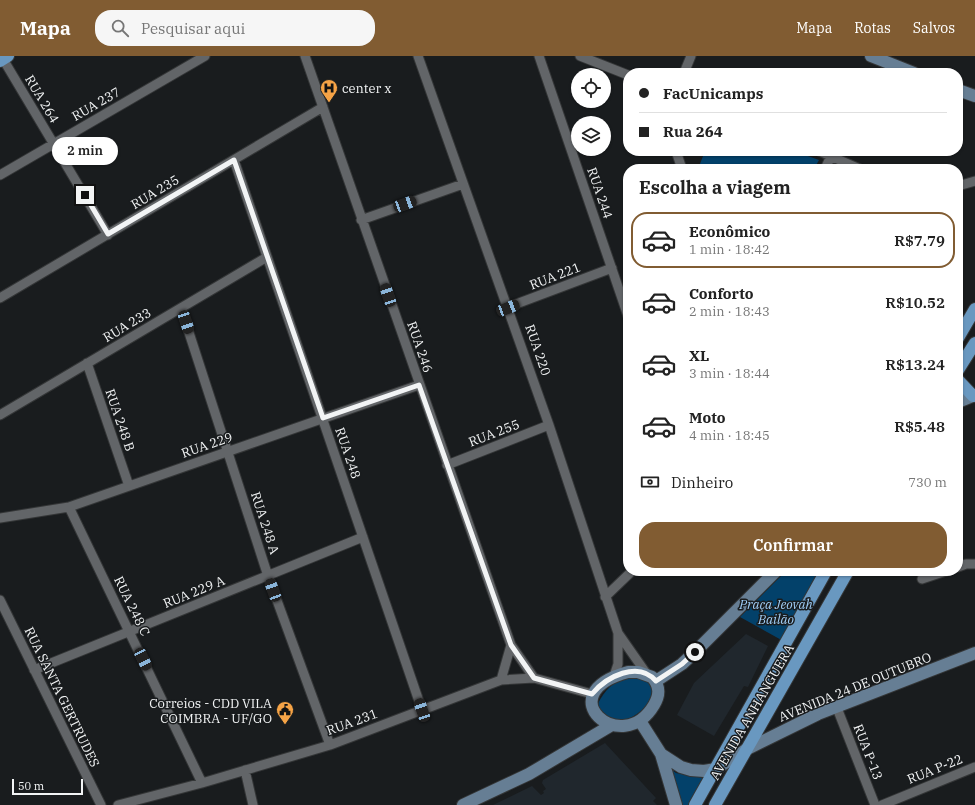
<!DOCTYPE html>
<html lang="pt">
<meta charset="utf-8">
<style>
body{margin:0;font-family:"IBM Plex Serif",serif;background:#f6f6f6;color:#222;height:100vh;display:flex;flex-direction:column;font-size:15px;white-space:nowrap}
*{box-sizing:border-box;margin:0}
p{font-size:13px;color:#767676}
.icon{flex:none;width:22px;height:22px;fill:none;stroke:currentColor;stroke-width:2;stroke-linecap:round;stroke-linejoin:round}
.map{position:relative;flex:1;overflow:hidden}
.side{position:absolute;left:623px;top:108px;width:340px;height:412px;display:flex;flex-direction:column;background:#fff;border-radius:16px;box-shadow:0 1px 3px #0004}
.side>*{flex:none}
.guide{position:absolute;left:623px;top:12px;width:340px;height:88px;border-radius:16px;box-shadow:0 1px 3px #0004;display:grid;align-content:center;height:88px;padding:0 16px;background:#fff}
.buttons{position:absolute;left:571px;top:12px;display:grid;gap:8px}
.buttons a{display:grid;place-items:center;width:40px;height:40px;border-radius:50%;background:#fff;box-shadow:0 1px 3px #0004;font-size:20px}
.scale{position:absolute;left:12px;bottom:10px;width:71px;box-sizing:border-box;padding-left:4px;border:2px solid #f2f4f5;border-top:0;font-size:11px;line-height:14px;white-space:nowrap;color:#f2f4f5;-webkit-text-stroke:3px #191c1e;paint-order:stroke}
.end{position:absolute;width:18px;height:18px;margin:-9px;border:5px solid #f2f4f5;background:#111;box-shadow:0 0 0 2px #111}
.from{border-radius:50%}
.bubble{position:absolute;height:28px;border-radius:14px;background:#fff;box-shadow:0 1px 3px #0004;font-size:13px;font-weight:600;line-height:28px;text-align:center}
.car{position:absolute;width:12px;height:24px;margin:-12px -6px;border-radius:5px;box-shadow:0 0 3px 1px #0007;background:linear-gradient(#222 24%,#8ab4d8 0 40%,#222 0 76%,#8ab4d8 0 86%,#222 0)}
.guide b{display:flex;align-items:center;gap:14px;height:38px;font-size:15px}
.guide b+b{border-top:1px solid #e0e0e0}
.guide i{width:10px;height:10px;background:#222}
ul{padding:0;list-style:none}
li{display:flex;align-items:center;gap:12px;height:56px;margin:0 8px 6px;padding:0 8px;border:2px solid transparent;border-radius:16px}
li div{flex:1}
li b{display:block;font-size:15px}
li em{font-style:normal;font-weight:600}
li.selected{border-color:#815c32}
li>.icon{width:36px;height:36px;stroke-width:1.5}
h2{padding:0 16px;font-size:18px;line-height:48px}
.pay{display:flex;align-items:center;gap:10px;height:44px;padding:0 16px;font-size:15px}
.pay p{margin-inline-start:auto}
.cta{display:flex;gap:8px;margin-top:auto;padding:8px 16px}
.cta a{flex:1;height:46px;border-radius:16px;background:#815c32;color:#fff;font-size:16px;font-weight:600;line-height:46px;text-align:center}
header{display:flex;align-items:center;gap:24px;box-sizing:border-box;height:56px;padding:0 20px;background:#815c32;color:#fff}
header strong{font-size:19px}
nav{display:flex;gap:22px;margin-inline-start:auto;font-size:14px}
.search{width:280px;height:36px;background:#f6f6f6;display:flex;align-items:center;gap:10px;box-sizing:border-box;padding:0 14px;border-radius:16px;color:#767676;font-size:15px}
.map>svg:first-child{display:block}
</style>
<header>
<strong>Mapa</strong>
<div class="search"><svg class="icon" aria-label="search" viewBox="0 0 24 24"><circle cx="10" cy="10" r="6"/><path d="M15 15l6 6"/></svg>Pesquisar aqui</div>
<nav><a>Mapa</a><a>Rotas</a><a>Salvos</a></nav>
</header>
<div class="map">
<svg width="975" height="749" viewBox="0 0 975 749">
<rect width="100%" height="100%" fill="#191c1e"/>
<path fill="#20272d" d="M746 578 768 590 748 631 744 630 714 680 677 659 694 627Z
M605 687 656 742 653 745 657 749H493L532 730 541 739 544 737 543 735 546 733 542 727 543 724Z"/>
<path fill="#03416a" d="M705 95H794L819 104 814 113H698Z
M786 515H822L785 586 740 561Z
M638 621C642 623 647 624 649 627 662 641 637 661 625 664 619 665 612 664 605 664 603 660 599 655 598 650 598 646 601 642 603 639 612 626 623 622 638 621Z
M668 711 676 717 705 722 691 749H681Z"/>
<g fill="none" stroke-linecap="round" stroke-linejoin="round">
<defs>
<path id="street" d="M305 0 511 589 534 622
M418 0 549 369 618 577 646 617
M539 0 628 260
M580 0 628 19
M3 3 108 179
M684 17 691 0
M676 95 682 113
M819 95 860 113
M234 104 422 654
M825 113 831 100
M0 119 205 0
M958 130 975 125
M361 164 463 128
M0 242 323 51
M508 251 612 212
M181 252 268 520 330 689
M87 307 129 430
M0 359 267 201
M447 409 549 369
M69 451 202 727
M0 462 69 451 419 329
M958 511 966 508H975
M922 523 946 515
M605 541 632 515
M0 544 101 749
M34 614 363 481
M614 620 618 608V578
M501 624 511 589
M837 652 875 749
M245 714 253 749
M118 749 202 727 330 689 501 624 534 622 592 638
M882 749 975 711"/>
<path id="secondary" d="M871 0 914 17
M958 34 975 40
M958 346 975 339
M628 616H638L652 621C660 630 660 639 654 649 622 703 547 638 628 616Z
M656 625 682 608 695 596 776 515
M640 665 661 698 676 749
M661 698 681 711 691 714 704 715 716 713 747 693 818 658 975 597
M463 749 529 718 610 670"/>
<path id="primary" d="M0 5 8 0
M958 282 975 253
M958 314 975 287
M958 324 973 340
M695 749 826 515
M715 749 848 515"/>
</defs>
<use href="#street" stroke="#343637" stroke-width="11"/>
<use href="#secondary" stroke="#343637" stroke-width="14"/>
<use href="#primary" stroke="#343637" stroke-width="14"/>
<use href="#street" stroke="#626568" stroke-width="9"/>
<use href="#secondary" stroke="#667e94" stroke-width="12"/>
<use href="#primary" stroke="#6998c0" stroke-width="12"/>
</g>
<g fill="none" stroke-linecap="round" stroke-linejoin="round">
<path stroke="#f2f4f5" stroke-width="5" d="M85 139 108 178 234 104 323 362 419 329 511 589 534 622 592 638C606 621 638 604 656 625L682 608 695 596"/>
</g>
<defs>
<symbol id="hospital-pin" viewBox="-11 -11 22 30"><path d="M0 17L-7.5 6A9.5 9.5 0 1 1 7.5 6Z" fill="#f5a346" stroke="#191c1e"/><path d="M-5-5h3v3.5h4V-5h3V5h-3V1.5h-4V5h-3Z" fill="#111"/></symbol>
<symbol id="civic-pin" viewBox="-11 -11 22 30"><path d="M0 17L-7.5 6A9.5 9.5 0 1 1 7.5 6Z" fill="#f5a346" stroke="#191c1e"/><path d="M-.6-6.5H3V-4.5H.6V-3L4-1V1h2V6H-6V1h2V-1L-.6-3ZM-1.2 2.5V6h2.4V2.5Z" fill="#111"/></symbol>
</defs>
<g fill-rule="evenodd">
<use href="#hospital-pin" x="319" y="22" width="20" height="27"/>
<use href="#civic-pin" x="275" y="644" width="20" height="27"/>
</g>
<g text-anchor="middle" dominant-baseline="central" stroke-width="3" stroke-linejoin="round" paint-order="stroke">
<g font-size="13" fill="#f2f4f5" stroke="#191c1e" text-anchor="start">
<text x="342" y="32">center x</text>
<text x="272" y="647" text-anchor="end">Correios - CDD VILA<tspan x="272" dy="15">COIMBRA - UF/GO</tspan></text>
</g>
<g font-size="13" fill="#f2f4f5" stroke="#191c1e">
<text transform="translate(42 43) rotate(59)">RUA 264</text>
<text transform="translate(96 48) rotate(-30)">RUA 237</text>
<text transform="translate(155 136) rotate(-31)">RUA 235</text>
<text transform="translate(600 137) rotate(71)">RUA 244</text>
<text transform="translate(555 220) rotate(-21)">RUA 221</text>
<text transform="translate(127 269) rotate(-31)">RUA 233</text>
<text transform="translate(420 291) rotate(71)">RUA 246</text>
<text transform="translate(538 294) rotate(71)">RUA 220</text>
<text transform="translate(120 364) rotate(71)">RUA 248 B</text>
<text transform="translate(494 377) rotate(-21)">RUA 255</text>
<text transform="translate(207 389) rotate(-19)">RUA 229</text>
<text transform="translate(348 397) rotate(71)">RUA 248</text>
<text transform="translate(265 467) rotate(72)">RUA 248 A</text>
<text transform="translate(194 536) rotate(-22)">RUA 229 A</text>
<text transform="translate(132 550) rotate(64)">RUA 248 C</text>
<text transform="translate(855 631) rotate(-22)">AVENIDA 24 DE OUTUBRO</text>
<text transform="translate(62 641) rotate(64)">RUA SANTA GERTRUDES</text>
<text transform="translate(752 656) rotate(-60)">AVENIDA ANHANGUERA</text>
<text transform="translate(352 666) rotate(-20)">RUA 231</text>
<text transform="translate(868 696) rotate(69)">RUA P-13</text>
<text transform="translate(935 713) rotate(-22)">RUA P-22</text>
</g>
<g font-size="13" font-style="italic" fill="#a0cef7" stroke="#191c1e">
<text x="776" y="548">Praça Jeovah<tspan x="776" dy="15">Bailão</tspan></text>
</g>
</g>
</svg>
<div class="buttons">
<a><svg class="icon" aria-label="locate" viewBox="0 0 24 24"><circle cx="12" cy="12" r="6"/><path d="M12 2v4M12 18v4M2 12h4M18 12h4"/></svg></a>
<a><svg class="icon" aria-label="layers" viewBox="0 0 24 24"><path d="M12 4l9 5-9 5-9-5zM3 14l9 5 9-5"/></svg></a>
</div>
<div class="scale">50 m</div>
<i class="end from" style="left:695px;top:596px"></i>
<i class="end" style="left:85px;top:139px"></i>
<div class="bubble" style="left:52px;top:81px;width:66px">2 min</div>
<i class="car" style="left:405px;top:148px;rotate:70deg"></i>
<i class="car" style="left:388px;top:239px;rotate:341deg"></i>
<i class="car" style="left:508px;top:252px;rotate:69deg"></i>
<i class="car" style="left:186px;top:266px;rotate:162deg"></i>
<i class="car" style="left:273px;top:534px;rotate:340deg"></i>
<i class="car" style="left:143px;top:603px;rotate:154deg"></i>
<i class="car" style="left:422px;top:654px;rotate:341deg"></i>
<div class="guide">
<b><i class="from"></i>FacUnicamps</b>
<b><i></i>Rua 264</b>
</div>
<section class="side">
<h2>Escolha a viagem</h2>
<ul>
<li class="selected"><svg class="icon" aria-label="car" viewBox="0 0 24 24"><path d="M5 17H2v-5l4-1 3-4h7l3 4 3 1v5h-3M9 17h6M6 11h13"/><circle cx="7" cy="17" r="2"/><circle cx="17" cy="17" r="2"/></svg><div><b>Econômico</b><p>1 min · 18:42</p></div><em>R$7.79</em></li>
<li><svg class="icon" aria-label="car" viewBox="0 0 24 24"><path d="M5 17H2v-5l4-1 3-4h7l3 4 3 1v5h-3M9 17h6M6 11h13"/><circle cx="7" cy="17" r="2"/><circle cx="17" cy="17" r="2"/></svg><div><b>Conforto</b><p>2 min · 18:43</p></div><em>R$10.52</em></li>
<li><svg class="icon" aria-label="car" viewBox="0 0 24 24"><path d="M5 17H2v-5l4-1 3-4h7l3 4 3 1v5h-3M9 17h6M6 11h13"/><circle cx="7" cy="17" r="2"/><circle cx="17" cy="17" r="2"/></svg><div><b>XL</b><p>3 min · 18:44</p></div><em>R$13.24</em></li>
<li><svg class="icon" aria-label="car" viewBox="0 0 24 24"><path d="M5 17H2v-5l4-1 3-4h7l3 4 3 1v5h-3M9 17h6M6 11h13"/><circle cx="7" cy="17" r="2"/><circle cx="17" cy="17" r="2"/></svg><div><b>Moto</b><p>4 min · 18:45</p></div><em>R$5.48</em></li>
</ul>
<div class="pay"><svg class="icon" aria-label="cash" viewBox="0 0 24 24"><path d="M3 7h18v10H3z"/><circle cx="12" cy="12" r="2"/></svg>Dinheiro<p>730 m</p></div>
<div class="cta"><a>Confirmar</a></div>
</section>
</div>
